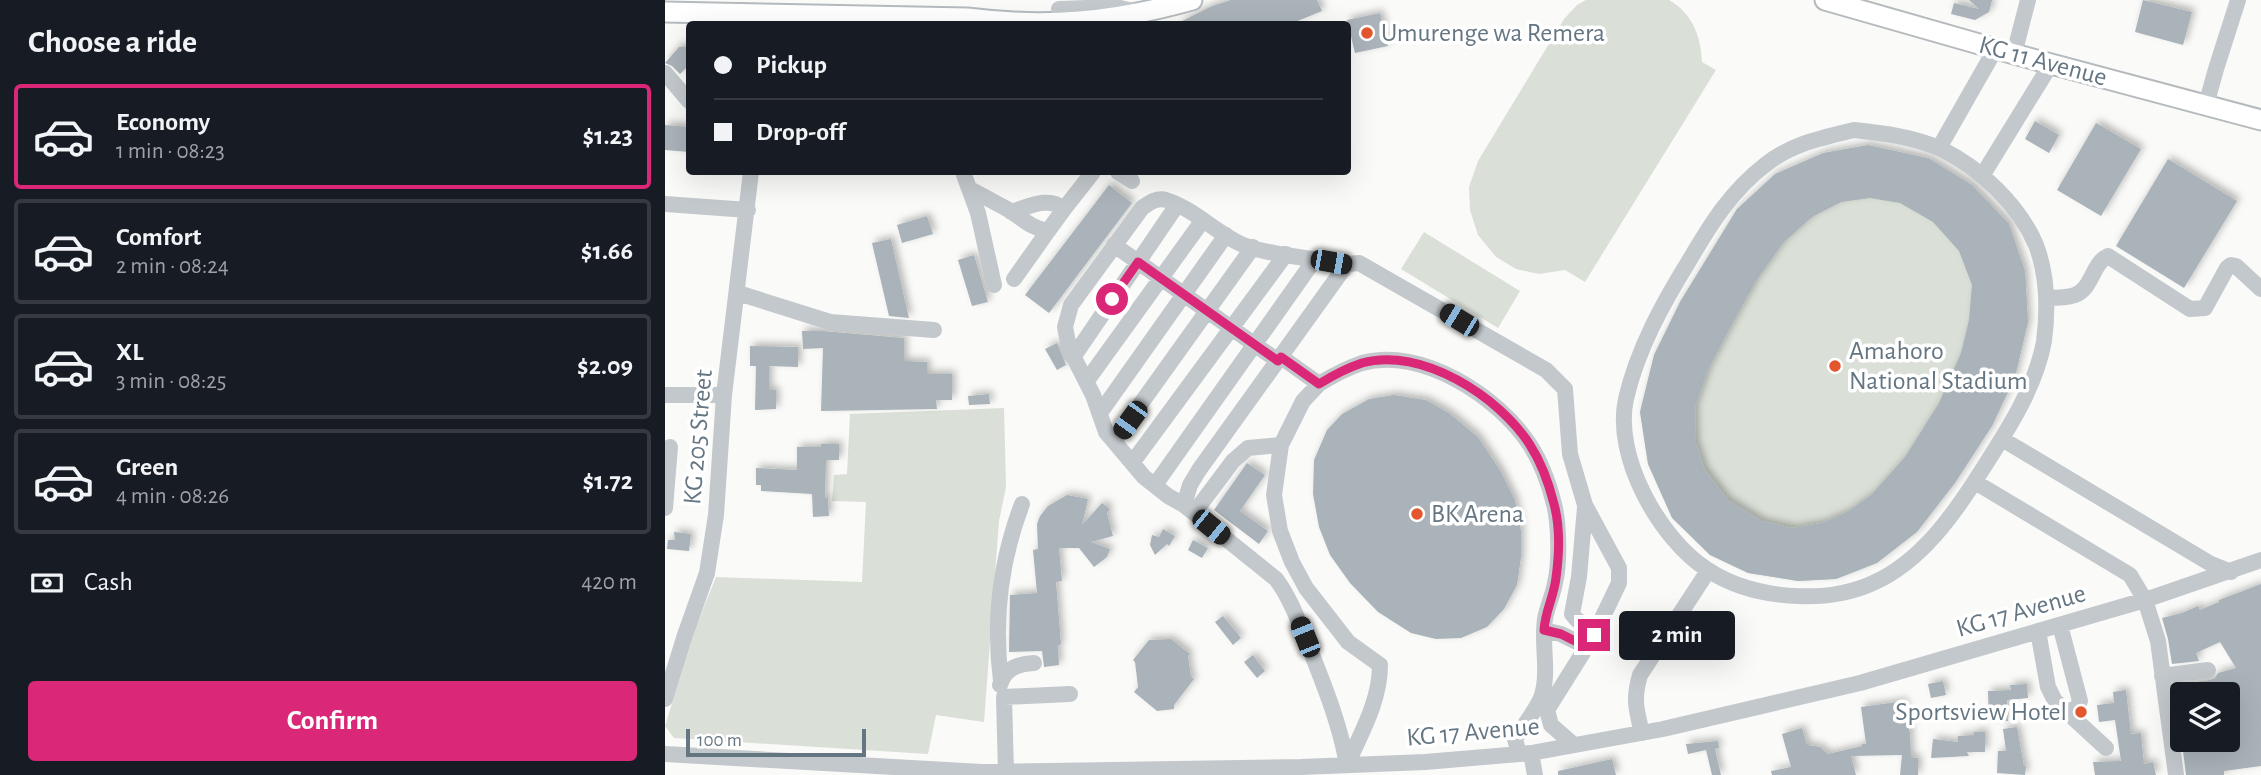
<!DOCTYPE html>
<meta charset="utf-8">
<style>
body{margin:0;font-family:"Alegreya Sans",sans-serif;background:#20242c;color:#f1f3f6;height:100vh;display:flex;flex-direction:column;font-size:26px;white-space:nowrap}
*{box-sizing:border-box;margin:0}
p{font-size:23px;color:#9ea1a6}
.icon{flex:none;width:38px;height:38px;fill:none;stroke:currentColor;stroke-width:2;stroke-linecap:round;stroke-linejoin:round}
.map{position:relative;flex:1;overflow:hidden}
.panel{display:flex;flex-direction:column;background:#171b24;width:665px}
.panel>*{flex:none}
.hud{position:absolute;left:21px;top:21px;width:665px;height:154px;border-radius:7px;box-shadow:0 7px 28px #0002;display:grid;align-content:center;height:154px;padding:0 28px;background:#171b24}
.controls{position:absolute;left:1505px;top:682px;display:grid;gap:14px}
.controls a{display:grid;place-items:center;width:70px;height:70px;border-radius:7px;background:#171b24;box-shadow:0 7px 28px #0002;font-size:35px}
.scale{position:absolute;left:21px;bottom:18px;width:180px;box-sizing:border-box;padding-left:7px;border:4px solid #657683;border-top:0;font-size:19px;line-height:24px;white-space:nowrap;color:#657683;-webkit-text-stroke:5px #fff;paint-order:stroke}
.end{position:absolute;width:32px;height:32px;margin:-16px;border:9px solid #db2777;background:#fff;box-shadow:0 0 0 4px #fff}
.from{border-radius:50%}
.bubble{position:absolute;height:49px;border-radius:7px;background:#171b24;box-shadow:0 7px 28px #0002;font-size:23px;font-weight:700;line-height:49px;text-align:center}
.car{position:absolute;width:21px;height:42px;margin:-21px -10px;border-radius:9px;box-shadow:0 0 5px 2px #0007;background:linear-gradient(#222 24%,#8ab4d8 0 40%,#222 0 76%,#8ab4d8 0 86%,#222 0)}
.hud b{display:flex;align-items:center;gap:24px;height:66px;font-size:26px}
.hud b+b{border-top:2px solid #363941}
.hud i{width:18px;height:18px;background:#f1f3f6}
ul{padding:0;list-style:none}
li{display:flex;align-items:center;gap:21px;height:105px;margin:0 14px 10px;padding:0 14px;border:4px solid #363941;border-radius:7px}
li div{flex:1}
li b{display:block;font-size:26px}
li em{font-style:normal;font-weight:700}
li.selected{border-color:#db2777}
li>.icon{width:63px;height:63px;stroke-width:1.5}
h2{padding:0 28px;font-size:32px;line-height:84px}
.pay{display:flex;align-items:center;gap:18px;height:77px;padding:0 28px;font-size:26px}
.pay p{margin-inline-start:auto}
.cta{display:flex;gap:14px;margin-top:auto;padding:14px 28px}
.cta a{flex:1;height:80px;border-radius:7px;background:#db2777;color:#fff;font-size:28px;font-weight:700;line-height:80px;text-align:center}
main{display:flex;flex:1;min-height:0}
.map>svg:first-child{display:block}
</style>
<main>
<section class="panel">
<h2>Choose a ride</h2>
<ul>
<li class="selected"><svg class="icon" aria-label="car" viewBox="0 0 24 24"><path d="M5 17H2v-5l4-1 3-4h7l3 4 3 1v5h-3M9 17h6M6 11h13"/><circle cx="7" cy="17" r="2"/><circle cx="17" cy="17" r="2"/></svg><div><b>Economy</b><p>1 min · 08:23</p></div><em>$1.23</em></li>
<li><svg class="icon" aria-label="car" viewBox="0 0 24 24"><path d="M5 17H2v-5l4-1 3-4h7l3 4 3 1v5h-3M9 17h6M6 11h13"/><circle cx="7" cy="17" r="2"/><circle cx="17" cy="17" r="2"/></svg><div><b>Comfort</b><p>2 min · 08:24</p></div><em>$1.66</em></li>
<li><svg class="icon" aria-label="car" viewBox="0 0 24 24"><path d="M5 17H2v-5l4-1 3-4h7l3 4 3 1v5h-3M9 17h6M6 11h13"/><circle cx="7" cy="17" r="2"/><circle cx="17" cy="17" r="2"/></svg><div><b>XL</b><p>3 min · 08:25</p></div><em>$2.09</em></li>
<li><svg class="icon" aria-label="car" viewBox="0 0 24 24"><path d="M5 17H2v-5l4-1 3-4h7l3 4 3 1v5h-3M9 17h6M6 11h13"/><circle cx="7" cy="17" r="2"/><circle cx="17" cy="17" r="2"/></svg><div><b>Green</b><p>4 min · 08:26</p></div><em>$1.72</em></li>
</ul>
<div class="pay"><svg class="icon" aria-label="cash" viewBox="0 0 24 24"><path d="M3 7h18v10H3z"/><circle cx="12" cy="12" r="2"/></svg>Cash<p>420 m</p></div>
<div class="cta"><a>Confirm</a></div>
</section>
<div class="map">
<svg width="1596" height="775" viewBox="0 0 1596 775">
<defs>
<filter id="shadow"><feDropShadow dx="3.5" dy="-3.5" stdDeviation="3.5" flood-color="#0004"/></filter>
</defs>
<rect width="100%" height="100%" fill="#fafaf8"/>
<path fill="#dadfd7" d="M921 0H1004C1027 13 1036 36 1037 62L1051 70 920 282 900 270 874 274 851 269 831 257 813 235 805 210 804 187 813 161 899 19 912 5Z
M1263 158 1307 185 1344 224 1360 271 1363 322 1350 377 1327 426 1212 563 1171 579 1133 581 1083 573 1045 555 1007 517 983 464 975 412 989 355 1015 302 1072 209Z
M759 232 855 291 833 328 736 269Z
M339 408 341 487 334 521 319 722 271 715 263 754 9 738 0 726 31 627 51 577 197 582 201 502 167 501 169 475 182 474 185 414Z"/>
<path fill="#aab3b9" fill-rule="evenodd" filter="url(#shadow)" d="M566 0H652L657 11 625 24H511L547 6Z
M1304 0H1327L1324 12 1310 20 1286 14 1289 3 1314 9Z
M1478 0 1527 12 1518 45 1470 32Z
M715 13 723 46 690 53 682 20Z
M14 47H24V65L15 74 7 66 0 63Z
M1370 121 1394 135 1384 153 1360 139Z
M1431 123 1476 149 1436 216 1392 190Z
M0 125 24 127V152L0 150Z
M1203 145 1263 158 1307 185 1344 224 1360 271 1363 322 1350 377 1327 426 1290 483 1252 532 1212 563 1171 579 1133 581 1083 573 1045 555 1007 518 983 464 975 412 989 355 1015 302 1072 209 1110 174 1158 153ZM1205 198 1235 203 1268 222 1294 251 1307 285 1304 320 1296 353 1274 403 1240 457 1206 495 1182 512 1157 523 1128 528 1097 521 1063 500 1040 470 1031 443 1030 408 1043 370 1064 330 1091 281 1118 243 1147 217 1176 202Z
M1503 159 1572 201 1519 288 1451 246Z
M444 185 467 203 384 313 360 295Z
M262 216 268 234 237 243 232 225Z
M226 239 244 318 224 316 207 243Z
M309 255 323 302 307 306 293 260Z
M137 331H157L239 338V361L262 362V374H287V400H271L272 409 156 411 158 348 138 349Z
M392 343 401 365 392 370 380 349Z
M85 346 133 347V367L104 366V390H111V409L90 410 91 366H85Z
M324 394 325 404 304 405 303 396Z
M729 395 761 400 784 413 813 437 835 470 850 500 856 531V557L852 585 839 609 822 627 796 638 771 639 746 633 713 612 685 583 665 555 654 527 648 494 649 460 662 430 677 414 704 399Z
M156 444H174V460H161L160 498H163L164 516 148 517 147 494 96 491V485H91V468L132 470V447H156Z
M582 463 600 475 575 511 603 531 594 544 549 510Z
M402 495 423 499 417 525 437 503 445 509 442 513 448 536 426 542 445 549 442 557 429 567 414 548H394L397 581 391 582 396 644 393 646 394 665 379 667 377 651 344 652 345 595 372 593 368 550 373 549 372 524 375 516 383 506Z
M498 529 510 536 504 546 502 544 490 555 485 545 487 535 494 537Z
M9 532 26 534 24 551 2 549 3 540H10Z
M528 540 543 548 537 558 523 550Z
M1596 584V766L1559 771V775H1521L1518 751 1529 750 1526 740H1563V695H1517V720H1514L1509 685 1545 680 1550 678 1553 673 1571 668 1555 642 1531 653 1534 661 1507 664 1503 639 1497 618 1517 613 1533 606 1535 610 1554 602V600Z
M558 616 576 638 568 645 550 622Z
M506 639 525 654 523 656 526 677 529 679 509 705V709L492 711 469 692 473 687 470 662 468 660 484 640Z
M588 655 600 671 592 678 579 662Z
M1278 681 1281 695 1266 698 1263 684Z
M1362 684 1363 698 1342 700 1343 721 1324 722 1323 691 1346 690 1345 685Z
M1461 690 1466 734 1476 733 1479 764 1488 762 1491 775H1430L1428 762 1456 761 1450 720 1434 722 1432 705 1449 703 1448 692Z
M1239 701 1245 734 1246 757 1253 758V775H1235L1237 755 1186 756 1191 775H1107L1106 771 1126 767 1117 734 1137 728 1142 745 1155 747 1163 754 1197 746V744H1201L1196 707Z
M1352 727 1359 766H1361L1360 775 1332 773 1333 751H1341L1338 729Z
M1309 732H1320V752H1302L1304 756 1266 758 1268 739 1293 742V736L1309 735Z
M1053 741 1054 748 1050 749 1056 775H1047L1041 750 1023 754 1021 744Z
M947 759 951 775H893V771Z"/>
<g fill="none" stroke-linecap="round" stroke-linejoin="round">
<defs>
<path id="major" d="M1160 0 1349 54 1596 120
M0 12 302 18C383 28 448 22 527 0"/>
</defs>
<use href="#major" stroke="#b5babe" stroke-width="23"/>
<path stroke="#c3c8cc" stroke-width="16" d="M394 9 451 7 468 11
M1349 54 1363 0
M0 73 24 101
M1541 105 1551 69 1573 0
M1189 130C1218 133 1249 137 1276 149 1315 168 1354 205 1371 245 1382 274 1383 310 1379 341 1371 387 1342 431 1317 470 1290 513 1256 562 1208 583 1160 605 1087 599 1043 570 995 540 948 456 961 399 972 350 998 303 1024 261 1045 225 1066 191 1100 165 1126 144 1156 138 1189 130Z
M1274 148 1331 48
M298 172 313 213 329 285
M453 172 467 181
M1317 176 1386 64
M305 189C318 196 331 203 344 210 358 219 366 228 383 231L399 209C384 196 365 206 346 212
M0 204 83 210
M399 209 428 172
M449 245 613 361
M349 279 383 231
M73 293 165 322 269 330
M1381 298C1391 298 1402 298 1410 295 1428 288 1427 263 1443 256L1525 309 1540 308 1562 268 1566 265 1571 266 1596 289
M409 356 512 205
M616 357 654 384C667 376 682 368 697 363 756 346 834 397 865 445 876 462 884 484 889 504 894 524 895 563 890 583 888 595 882 607 880 619 876 645 885 673 876 698 870 712 858 726 850 739L854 754
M421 382 538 220
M0 395H59
M435 413 561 235
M1337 439 1546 564 1566 572
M449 441 588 247
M616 445 609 495 615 531 627 562 641 588 683 642 715 665C715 701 696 733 682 765
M467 463 621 254
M1310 482 1465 575 1480 600 1493 641 1511 775
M490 485 650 259
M519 505 503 496 479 477 441 432 428 395 404 348 400 327 406 305 477 208C484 203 492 197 501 200 529 209 550 232 576 244 602 255 652 259 682 264
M920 507 914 577 907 614 912 620 931 631
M0 508 5 447
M529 513 568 461 583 448 616 445 638 401 654 384
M1395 625 1415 701 1412 707 1403 713
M879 630 896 634 922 647
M1373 631 1383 687 1390 701 1441 748
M1497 676 1543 670
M336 681C328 619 335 562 357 504
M335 685C340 668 353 664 369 663
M0 699 20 635 42 573 51 515 59 395 86 172
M977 733C971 709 968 699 975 675L1043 571
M866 753 870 775
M0 754 317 772 636 767 760 762 866 753 998 729 1195 683 1480 600 1596 560
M682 765C675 724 659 685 644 647 634 623 626 599 611 579L519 505 525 485 534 470 682 264 694 263 881 370 900 389 905 454 920 505 954 568V583L929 635 882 710 886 725 909 745
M341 772 339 697 405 694"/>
<use href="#major" stroke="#fff" stroke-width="19"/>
</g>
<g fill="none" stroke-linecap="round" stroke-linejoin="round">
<path stroke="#db2777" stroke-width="9" d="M447 299 473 262 613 361 616 357 654 384C667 376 682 368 697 363 756 346 835 397 865 445 876 462 884 484 889 504 895 526 894 556 891 578 889 596 880 612 879 630L896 634 922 647 929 635"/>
</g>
<g fill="#e4572e" stroke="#fff" stroke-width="2.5">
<circle cx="702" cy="33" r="7"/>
<circle cx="1170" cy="366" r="7"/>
<circle cx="752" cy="514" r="7"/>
<circle cx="1416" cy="712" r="7"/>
</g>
<g text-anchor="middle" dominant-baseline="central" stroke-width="7" stroke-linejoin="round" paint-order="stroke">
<g font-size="26" fill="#657683" stroke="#fff" text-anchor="start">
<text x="716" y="33">Umurenge wa Remera</text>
<text x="1184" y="351">Amahoro<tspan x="1184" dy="30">National Stadium</tspan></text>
<text x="766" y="514">BK Arena</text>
<text x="1402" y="712" text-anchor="end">Sportsview Hotel</text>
</g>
<g font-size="26" fill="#657683" stroke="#fff">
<text transform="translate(1378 61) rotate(15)">KG 11 Avenue</text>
<text transform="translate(33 437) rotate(-85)">KG 205 Street</text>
<text transform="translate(1356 611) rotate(-16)">KG 17 Avenue</text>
<text transform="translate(808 732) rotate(-5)">KG 17 Avenue</text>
</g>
</g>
</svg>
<div class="controls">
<a><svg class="icon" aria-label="layers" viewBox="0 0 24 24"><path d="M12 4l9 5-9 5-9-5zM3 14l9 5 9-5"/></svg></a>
</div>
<div class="scale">100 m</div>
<i class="end from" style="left:447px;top:299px"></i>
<i class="end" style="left:929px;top:635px"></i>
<div class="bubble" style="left:954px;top:611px;width:116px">2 min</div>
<i class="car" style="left:666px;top:262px;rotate:100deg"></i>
<i class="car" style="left:794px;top:320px;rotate:301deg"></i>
<i class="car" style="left:465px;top:420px;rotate:216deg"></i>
<i class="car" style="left:546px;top:527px;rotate:129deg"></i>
<i class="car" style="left:640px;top:637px;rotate:338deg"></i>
<div class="hud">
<b><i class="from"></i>Pickup</b>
<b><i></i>Drop-off</b>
</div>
</div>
</main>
